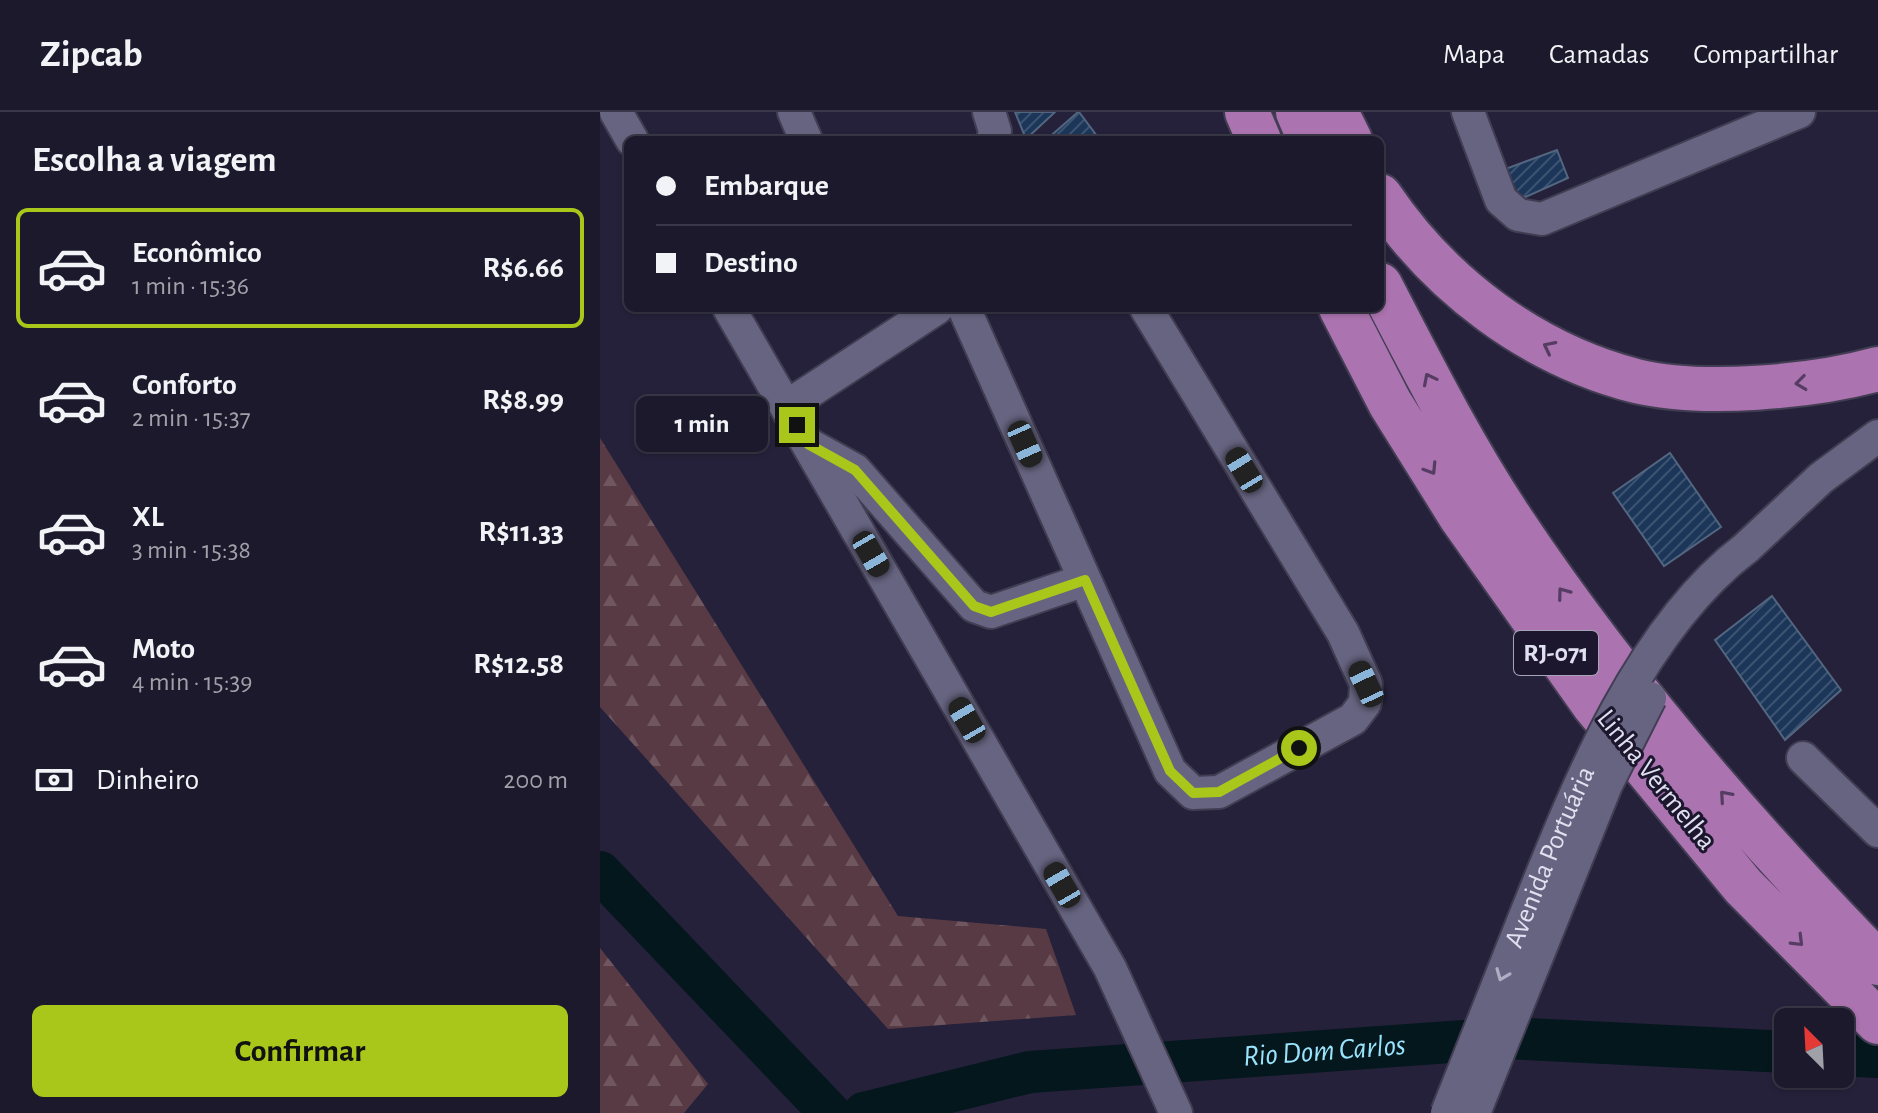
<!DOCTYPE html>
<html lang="pt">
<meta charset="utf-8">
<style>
body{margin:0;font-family:"Alegreya Sans",sans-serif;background:#292638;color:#f1f3f6;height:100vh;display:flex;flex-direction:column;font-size:30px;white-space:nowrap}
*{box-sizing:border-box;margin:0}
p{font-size:26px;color:#a0a0a9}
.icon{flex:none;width:44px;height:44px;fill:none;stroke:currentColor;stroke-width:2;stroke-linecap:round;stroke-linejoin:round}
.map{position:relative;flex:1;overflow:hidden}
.details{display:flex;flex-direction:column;background:#1c192c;width:600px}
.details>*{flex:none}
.hud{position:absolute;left:24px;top:24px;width:760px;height:176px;border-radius:12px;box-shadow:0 2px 6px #0004,0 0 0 2px #3a3848;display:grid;align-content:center;height:176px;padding:0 32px;background:#1c192c}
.needle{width:52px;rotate:336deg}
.fabs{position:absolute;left:1174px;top:896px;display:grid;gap:16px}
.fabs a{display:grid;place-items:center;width:80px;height:80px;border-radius:12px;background:#1c192c;box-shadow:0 2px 6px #0004,0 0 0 2px #3a3848;font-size:40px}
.end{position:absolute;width:36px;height:36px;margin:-18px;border:10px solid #a9c71a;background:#111;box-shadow:0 0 0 4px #111}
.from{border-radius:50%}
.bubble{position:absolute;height:56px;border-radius:12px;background:#1c192c;box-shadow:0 2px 6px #0004,0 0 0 2px #3a3848;font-size:26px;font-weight:700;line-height:56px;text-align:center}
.car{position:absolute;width:24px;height:48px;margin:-24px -12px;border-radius:10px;box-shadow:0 0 6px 2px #0007;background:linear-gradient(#222 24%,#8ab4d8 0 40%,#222 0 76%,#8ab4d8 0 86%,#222 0)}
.hud b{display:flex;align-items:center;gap:28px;height:76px;font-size:30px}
.hud b+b{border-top:2px solid #3a3848}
.hud i{width:20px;height:20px;background:#f1f3f6}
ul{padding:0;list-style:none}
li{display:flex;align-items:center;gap:24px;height:120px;margin:0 16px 12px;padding:0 16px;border:4px solid transparent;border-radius:12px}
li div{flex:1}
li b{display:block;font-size:30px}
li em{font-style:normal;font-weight:700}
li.selected{border-color:#a9c71a}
li>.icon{width:72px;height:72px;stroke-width:1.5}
h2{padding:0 32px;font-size:36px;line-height:96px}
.pay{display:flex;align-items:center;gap:20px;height:88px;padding:0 32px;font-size:30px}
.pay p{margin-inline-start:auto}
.cta{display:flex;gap:16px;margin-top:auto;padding:16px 32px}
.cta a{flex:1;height:92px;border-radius:12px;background:#a9c71a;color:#111;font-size:32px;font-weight:700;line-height:92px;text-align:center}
header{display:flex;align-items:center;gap:48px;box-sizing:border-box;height:112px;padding:0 40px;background:#1c192c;border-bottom:2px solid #3a3848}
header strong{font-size:38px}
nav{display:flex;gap:44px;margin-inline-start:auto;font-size:28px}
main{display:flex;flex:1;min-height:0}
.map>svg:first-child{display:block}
</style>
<header>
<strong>Zipcab</strong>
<nav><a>Mapa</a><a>Camadas</a><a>Compartilhar</a></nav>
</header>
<main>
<section class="details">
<h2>Escolha a viagem</h2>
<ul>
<li class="selected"><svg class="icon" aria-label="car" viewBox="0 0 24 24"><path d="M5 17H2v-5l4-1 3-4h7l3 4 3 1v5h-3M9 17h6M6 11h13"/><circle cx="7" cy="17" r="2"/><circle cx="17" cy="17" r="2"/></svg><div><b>Econômico</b><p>1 min · 15:36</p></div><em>R$6.66</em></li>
<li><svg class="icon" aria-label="car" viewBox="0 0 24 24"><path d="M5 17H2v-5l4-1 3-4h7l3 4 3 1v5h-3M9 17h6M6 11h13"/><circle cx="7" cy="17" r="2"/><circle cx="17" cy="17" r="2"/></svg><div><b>Conforto</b><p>2 min · 15:37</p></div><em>R$8.99</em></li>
<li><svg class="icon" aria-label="car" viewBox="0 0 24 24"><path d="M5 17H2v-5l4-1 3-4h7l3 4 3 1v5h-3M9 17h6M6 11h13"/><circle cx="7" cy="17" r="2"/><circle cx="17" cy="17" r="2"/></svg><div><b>XL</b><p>3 min · 15:38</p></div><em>R$11.33</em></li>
<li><svg class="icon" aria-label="car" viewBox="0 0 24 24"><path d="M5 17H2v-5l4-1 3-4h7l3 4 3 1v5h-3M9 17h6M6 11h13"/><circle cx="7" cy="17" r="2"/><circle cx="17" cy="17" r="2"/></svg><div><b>Moto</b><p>4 min · 15:39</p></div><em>R$12.58</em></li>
</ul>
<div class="pay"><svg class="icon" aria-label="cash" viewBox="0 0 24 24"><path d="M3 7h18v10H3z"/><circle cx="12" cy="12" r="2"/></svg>Dinheiro<p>200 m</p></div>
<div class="cta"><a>Confirmar</a></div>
</section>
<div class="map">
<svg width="1278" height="1001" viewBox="0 0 1278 1001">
<defs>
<pattern id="forest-firs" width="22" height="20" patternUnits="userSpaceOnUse" patternTransform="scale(2)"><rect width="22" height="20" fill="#583a44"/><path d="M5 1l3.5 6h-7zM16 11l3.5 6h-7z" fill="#70565f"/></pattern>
<pattern id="building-hatch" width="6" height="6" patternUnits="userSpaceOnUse" patternTransform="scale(2)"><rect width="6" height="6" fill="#1b3659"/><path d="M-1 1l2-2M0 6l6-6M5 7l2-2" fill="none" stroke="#3c5371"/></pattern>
</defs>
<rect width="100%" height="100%" fill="#25213a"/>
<path fill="url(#forest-firs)" d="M0 326 298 804 446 817 476 903 288 917 0 595Z
M0 836 108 972 84 1001H0Z"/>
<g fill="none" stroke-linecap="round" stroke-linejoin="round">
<g stroke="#04171d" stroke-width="42">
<path d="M0 760 230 1001"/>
<path d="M1240 943 1278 945"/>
<path id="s1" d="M264 1001 430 960 906 926 1188 940"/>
</g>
</g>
<path fill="url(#building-hatch)" stroke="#53667f" stroke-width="2" d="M415 0H455L426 27Z
M479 0 500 28H446L478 0Z
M957 38 968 66 914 90 900 59Z
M1070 341 1121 415 1064 454 1013 381Z
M1172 484 1241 578 1185 628 1115 528Z"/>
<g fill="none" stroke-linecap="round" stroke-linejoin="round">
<defs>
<path id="minor" d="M16 0 32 28
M194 0 206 28
M389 0 395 19 393 28
M868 0 901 88 918 103 942 107 1199 0
M129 196 510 856 576 1001
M364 196 570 659 593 681 619 680 753 607 765 591 766 572 743 521 546 196
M186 295 337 196
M208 332 255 358 374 494 391 500 485 468
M1146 436 1221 366 1278 324
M1203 646 1278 719"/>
<path id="highway" d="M647 0 659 28
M698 0 710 28
M736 0 750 28
M780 84C840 173 931 242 1036 269 1102 285 1213 275 1278 257
M780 173C821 252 861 332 910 406 1016 566 1144 714 1278 851
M741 196 790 291 861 405 994 593 1143 774 1278 910"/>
</defs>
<use href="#minor" stroke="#413d52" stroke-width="36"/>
<use href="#highway" stroke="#413d52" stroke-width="48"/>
<use href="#minor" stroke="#676481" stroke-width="32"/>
<use href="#highway" stroke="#ab73af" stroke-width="44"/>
<defs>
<g id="minor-bridge">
<path id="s2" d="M847 1001C874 933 901 865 928 797 977 675 1039 517 1146 436"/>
<path d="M874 1001 1006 673 1050 586"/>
</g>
</defs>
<use href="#minor-bridge" stroke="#413d52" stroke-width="36" stroke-linecap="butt"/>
<use href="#minor-bridge" stroke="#676481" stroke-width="32"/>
</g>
<defs><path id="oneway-chevron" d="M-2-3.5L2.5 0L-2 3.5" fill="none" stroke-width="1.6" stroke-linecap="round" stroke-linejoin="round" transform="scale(2)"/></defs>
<g stroke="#553c62">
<use href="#oneway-chevron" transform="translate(949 235) rotate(-153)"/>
<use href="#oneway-chevron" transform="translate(829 267) rotate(-117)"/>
<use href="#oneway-chevron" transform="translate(1201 271) rotate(173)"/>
<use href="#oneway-chevron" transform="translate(831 357) rotate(58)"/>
<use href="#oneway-chevron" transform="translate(963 481) rotate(-126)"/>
<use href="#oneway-chevron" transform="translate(1125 684) rotate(-131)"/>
<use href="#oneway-chevron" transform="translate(1198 829) rotate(45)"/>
</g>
<use stroke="#b0aec4" href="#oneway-chevron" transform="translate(902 863) rotate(112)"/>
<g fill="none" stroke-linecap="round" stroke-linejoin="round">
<path stroke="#a9c71a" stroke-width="10" d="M197 313 208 332 255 358 374 494 391 500 485 468 570 659 593 681 619 680 699 636"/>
</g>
<g text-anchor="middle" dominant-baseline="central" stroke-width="6" stroke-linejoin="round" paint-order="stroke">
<rect fill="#1c172f" stroke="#a6a4b7" stroke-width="2" x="914" y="519" width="84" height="44" rx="6"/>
<g font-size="26" font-weight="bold" fill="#e1e0f1">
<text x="956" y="541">RJ-071</text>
</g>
<g font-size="28" fill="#e1e0f1" stroke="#1c172f">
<text transform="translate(1056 668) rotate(51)">Linha Vermelha</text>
<text stroke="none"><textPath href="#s2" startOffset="276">Avenida Portuária</textPath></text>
</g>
<g font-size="30" font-style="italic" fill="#9ae3fd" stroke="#1c172f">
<text stroke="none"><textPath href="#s1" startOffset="466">Rio Dom Carlos</textPath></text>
</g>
</g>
</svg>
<div class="fabs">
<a><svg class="needle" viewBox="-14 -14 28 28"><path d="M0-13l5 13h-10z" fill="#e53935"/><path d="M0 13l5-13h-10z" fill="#a0a0a9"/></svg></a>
</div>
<i class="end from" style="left:699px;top:636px"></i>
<i class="end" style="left:197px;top:313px"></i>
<div class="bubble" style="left:36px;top:284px;width:132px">1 min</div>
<i class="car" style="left:425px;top:332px;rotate:156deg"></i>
<i class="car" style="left:644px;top:358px;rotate:329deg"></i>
<i class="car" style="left:271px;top:442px;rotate:150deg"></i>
<i class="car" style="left:766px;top:572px;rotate:335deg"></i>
<i class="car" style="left:367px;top:608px;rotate:330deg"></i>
<i class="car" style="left:462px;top:773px;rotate:330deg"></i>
<div class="hud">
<b><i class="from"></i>Embarque</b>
<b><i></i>Destino</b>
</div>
</div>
</main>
